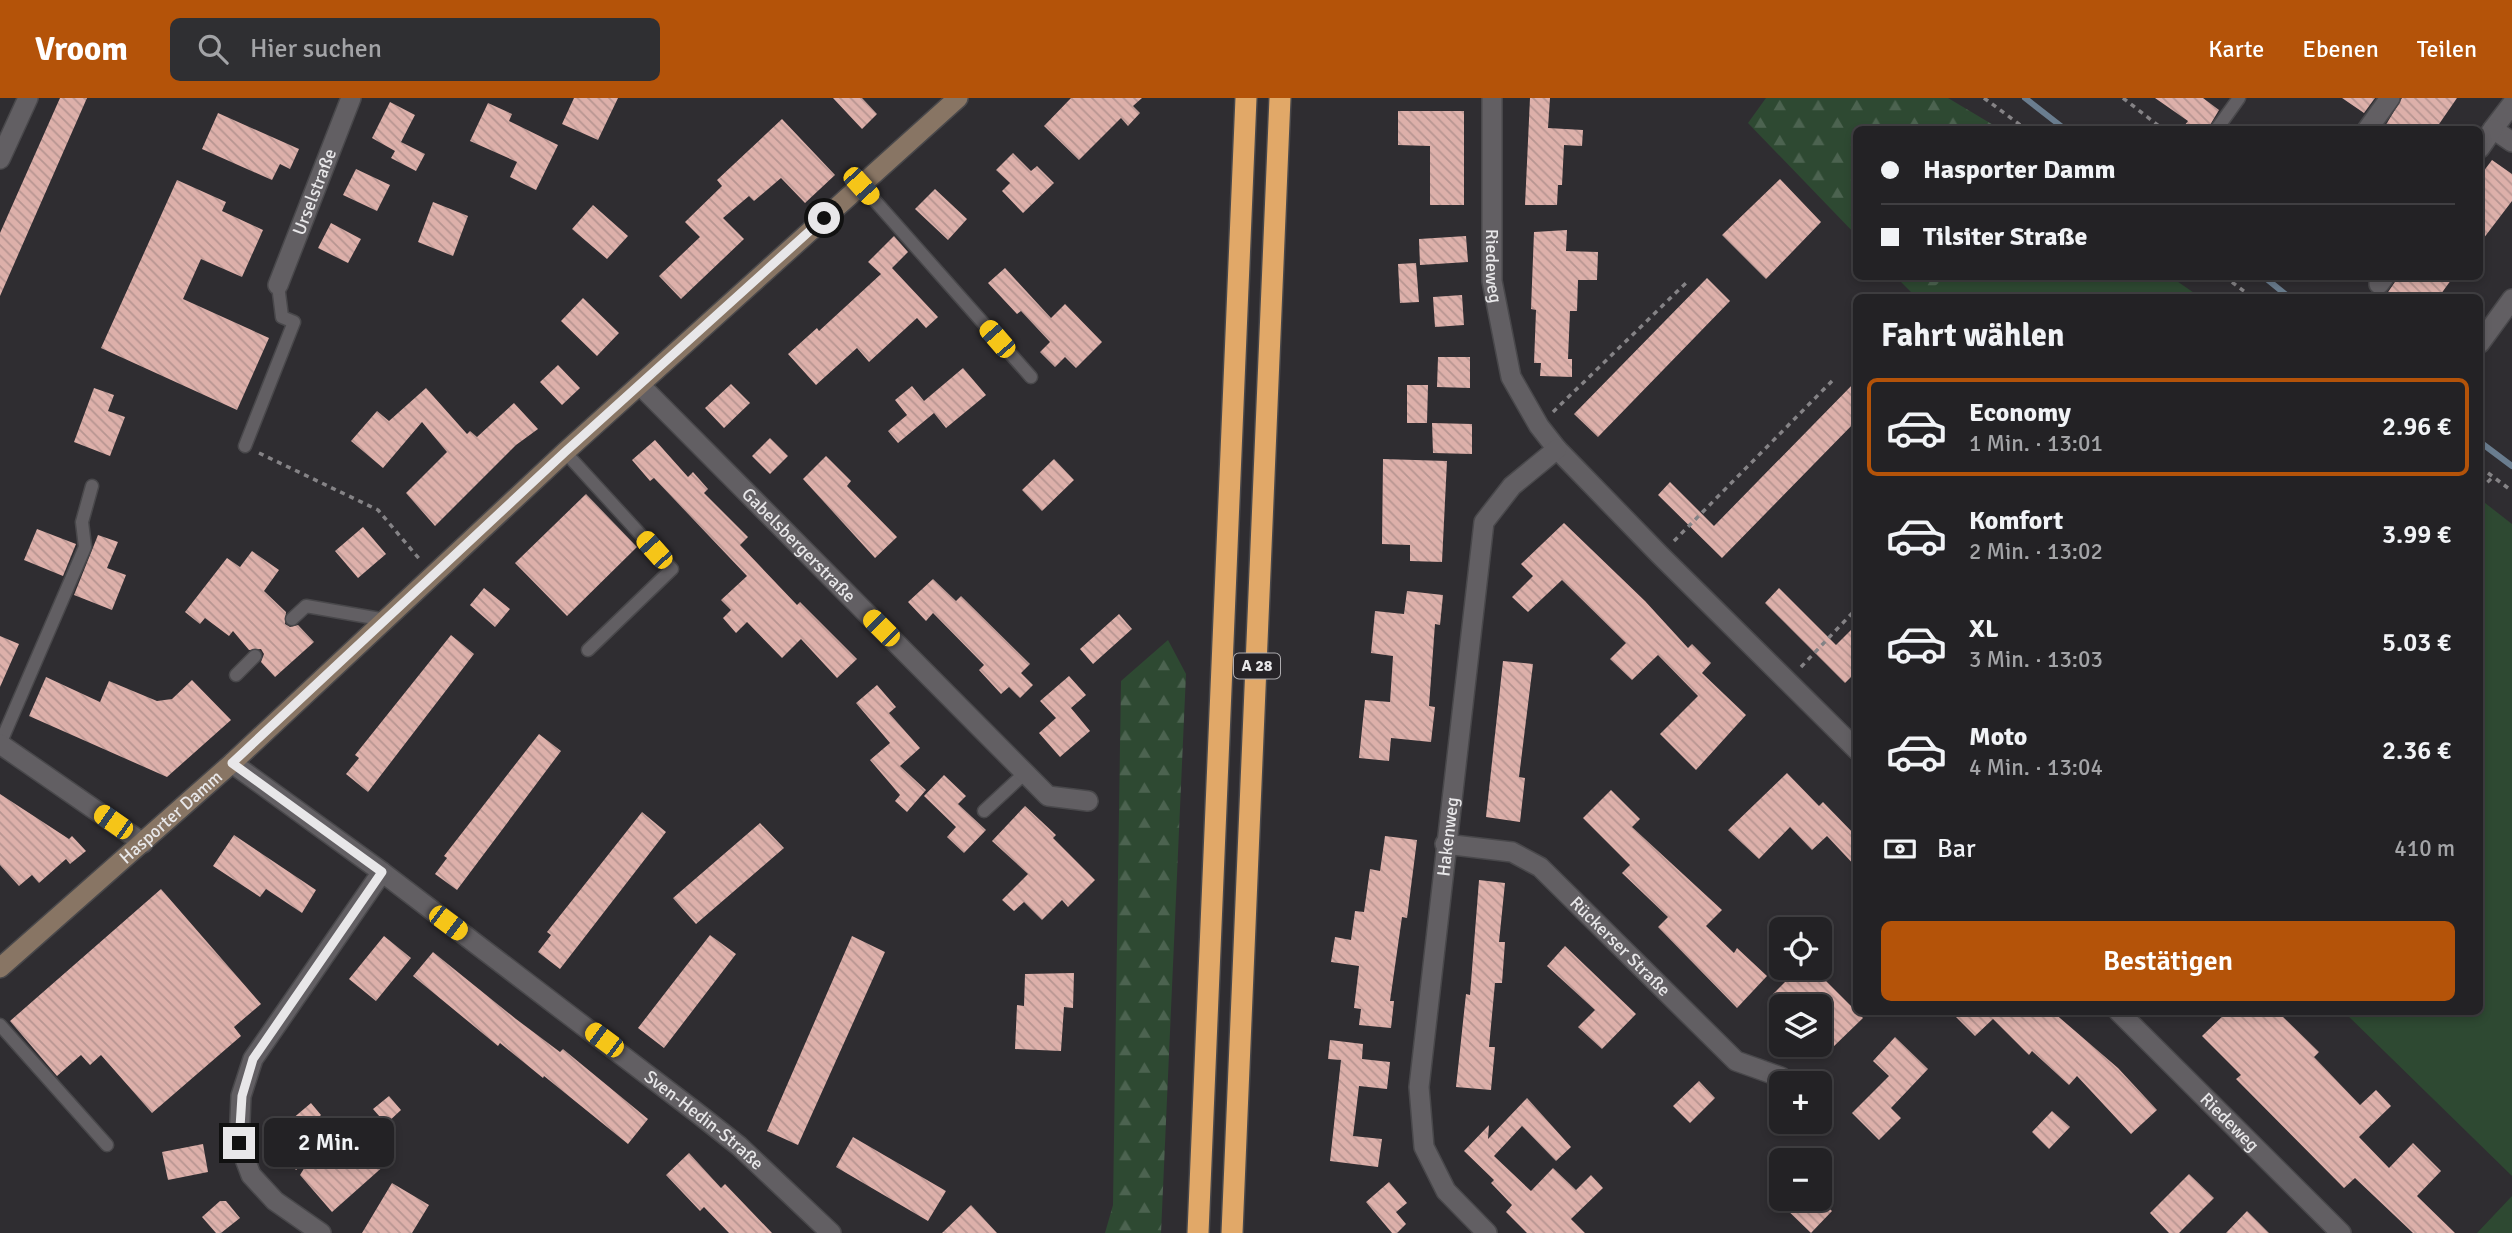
<!DOCTYPE html>
<html lang="de">
<meta charset="utf-8">
<style>
body{margin:0;font-family:Signika,sans-serif;background:#2f2f32;color:#f1f3f6;height:100vh;display:flex;flex-direction:column;font-size:26px;white-space:nowrap}
*{box-sizing:border-box;margin:0}
p{font-size:23px;color:#a3a4a7}
.icon{flex:none;width:38px;height:38px;fill:none;stroke:currentColor;stroke-width:2;stroke-linecap:round;stroke-linejoin:round}
.map{position:relative;flex:1;overflow:hidden}
.side{position:absolute;left:1853px;top:196px;width:630px;height:721px;display:flex;flex-direction:column;background:#232225;border-radius:10px;box-shadow:0 4px 10px #0003,0 0 0 2px #403f42}
.side>*{flex:none}
.top-card{position:absolute;left:1853px;top:28px;width:630px;height:154px;border-radius:10px;box-shadow:0 4px 10px #0003,0 0 0 2px #403f42;display:grid;align-content:center;height:154px;padding:0 28px;background:#232225}
.buttons{position:absolute;left:1769px;top:819px;display:grid;gap:14px}
.buttons a{display:grid;place-items:center;width:63px;height:63px;border-radius:10px;background:#232225;box-shadow:0 4px 10px #0003,0 0 0 2px #403f42;font-size:35px}
.end{position:absolute;width:32px;height:32px;margin:-16px;border:9px solid #e8e7e9;background:#111;box-shadow:0 0 0 4px #111}
.from{border-radius:50%}
.bubble{position:absolute;height:49px;border-radius:10px;background:#232225;box-shadow:0 4px 10px #0003,0 0 0 2px #403f42;font-size:23px;font-weight:600;line-height:49px;text-align:center}
.car{position:absolute;width:21px;height:42px;margin:-21px -10px;border-radius:9px;box-shadow:0 0 5px 2px #0007;background:linear-gradient(#f5c518 24%,#345 0 40%,#f5c518 0 76%,#345 0 86%,#f5c518 0)}
.top-card b{display:flex;align-items:center;gap:24px;height:66px;font-size:26px}
.top-card b+b{border-top:2px solid #403f42}
.top-card i{width:18px;height:18px;background:#f1f3f6}
ul{padding:0;list-style:none}
li{display:flex;align-items:center;gap:21px;height:98px;margin:0 14px 10px;padding:0 14px;border:4px solid transparent;border-radius:10px}
li div{flex:1}
li b{display:block;font-size:26px}
li em{font-style:normal;font-weight:600}
li.on{border-color:#b45309}
li>.icon{width:63px;height:63px;stroke-width:1.5}
h2{padding:0 28px;font-size:32px;line-height:84px}
.pay{display:flex;align-items:center;gap:18px;height:77px;padding:0 28px;font-size:26px}
.pay p{margin-inline-start:auto}
.action{display:flex;gap:14px;margin-top:auto;padding:14px 28px}
.action a{flex:1;height:80px;border-radius:10px;background:#b45309;color:#fff;font-size:28px;font-weight:600;line-height:80px;text-align:center}
header{display:flex;align-items:center;gap:42px;box-sizing:border-box;height:98px;padding:0 35px;background:#b45309;color:#fff}
header strong{font-size:33px}
nav{display:flex;gap:38px;margin-inline-start:auto;font-size:24px}
.search{width:490px;height:63px;background:#2f2f32;display:flex;align-items:center;gap:18px;box-sizing:border-box;padding:0 24px;border-radius:10px;color:#a3a4a7;font-size:26px}
.map>svg:first-child{display:block}
</style>
<header>
<strong>Vroom</strong>
<div class="search"><svg class="icon" aria-label="search" viewBox="0 0 24 24"><circle cx="10" cy="10" r="6"/><path d="M15 15l6 6"/></svg>Hier suchen</div>
<nav><a>Karte</a><a>Ebenen</a><a>Teilen</a></nav>
</header>
<div class="map">
<svg width="2512" height="1135" viewBox="0 0 2512 1135">
<defs>
<pattern id="forest-firs" width="22" height="20" patternUnits="userSpaceOnUse" patternTransform="scale(1.75)"><rect width="22" height="20" fill="#2e4932"/><path d="M5 1l3.5 6h-7zM16 11l3.5 6h-7z" fill="#4c6350"/></pattern>
<pattern id="building-back-hatch" width="6" height="6" patternUnits="userSpaceOnUse" patternTransform="scale(1.75)"><rect width="6" height="6" fill="#ddb0aa"/><path d="M-1 5l2 2M0 0l6 6M5-1l2 2" fill="none" stroke="#b79591"/></pattern>
</defs>
<rect width="100%" height="100%" fill="#2f2d31"/>
<path fill="#2e4932" d="M1945 178 2171 179 2200 199H1922Z
M2480 401 2512 426V1078L2344 914H2480Z
M2512 1098V1135H2477Z"/>
<path fill="url(#forest-firs)" d="M1766 0H1948L2000 31 1857 32V138L1748 25Z
M1896 179H1945L1922 200 1916 199Z
M1168 542 1186 576 1161 1135H1105L1113 1107 1121 583Z"/>
<g fill="none" stroke-linecap="round" stroke-linejoin="round">
<path stroke="#6a7d8f" stroke-width="6" d="M2025 0 2066 32
M2263 178 2290 200
M2480 344 2512 368"/>
</g>
<path fill="url(#building-back-hatch)" d="M60 0H87L0 198V135Z
M574 0H618L598 42 562 26Z
M833 0H862L877 16 862 31Z
M1071 0H1142L1133 8 1140 15 1128 28 1121 20 1079 62 1044 28Z
M1530 0H1550L1548 30 1583 32 1582 48 1564 47 1562 87H1558L1557 107H1525Z
M2155 0H2203L2219 12 2207 32H2181L2188 23Z
M2342 0H2375L2364 15Z
M2402 0H2457L2435 32H2386L2384 30Z
M390 4 415 17 401 44 425 56 416 73 391 60 395 53 372 40Z
M488 5 512 16 509 23 558 47 536 92 510 79 517 64 470 43Z
M1398 13H1464V107H1430V48L1398 47Z
M218 15 299 51 290 71 280 66 272 82 202 51Z
M782 21 835 77 805 105 781 80 754 103 749 98 723 120 744 141 681 201 659 178 700 139 685 124 722 88 717 82Z
M1013 55 1031 73 1037 68 1054 85 1023 115 1002 93 1010 85 996 72Z
M2492 62 2512 76V103L2480 145V78Z
M356 71 390 87 377 113 343 97Z
M1780 81 1821 124 1766 181 1722 137Z
M177 82 226 104 222 113 263 132 242 179 201 161 183 201 269 240 237 312 101 250Z
M935 91 967 121 948 142 915 111Z
M433 104 468 118 453 158 418 144Z
M593 107 628 138 607 161 572 131Z
M331 125 361 141 348 165 318 150Z
M1567 132 1566 153 1598 154 1597 182H1578L1577 213H1570L1568 261H1572V279L1540 278 1541 265H1534L1536 212 1531 211 1534 134Z
M894 138 908 154 892 170 938 219 926 230 917 220 869 264 857 250 816 287 788 256 817 230 819 233 881 176 868 164Z
M1466 138 1468 164 1420 167 1419 141Z
M1416 165 1419 204 1400 205 1398 166Z
M1005 170 1051 220 1065 206 1102 244 1076 270 1065 259 1055 269 1040 254 1050 244 1021 213 1017 216 988 185Z
M2399 178H2454L2438 200H2384Z
M1707 180 1730 203 1598 339 1574 316Z
M1462 197 1464 227 1435 229 1433 199Z
M583 200 619 235 597 258 561 223Z
M1438 259H1470V290L1437 289Z
M558 267 580 290 562 307 540 284Z
M963 270 986 297 946 330 934 315 898 345 888 333 907 317 895 302 912 288 924 303Z
M1857 282V322L1722 460 1658 397 1670 384 1714 428Z
M731 286 750 305 724 330 705 310Z
M1407 287H1428L1427 325H1407Z
M94 290 114 297 108 313 125 319 110 358 74 344Z
M426 290 467 336 470 333 477 339 514 305 538 331 516 347 435 428 406 395 447 354 422 324 383 370 351 343 377 313 389 323Z
M1432 325 1472 326V356L1433 355Z
M770 340 788 358 770 376 752 358Z
M655 342 688 379 693 374 708 391 704 395 748 439 740 447 797 507 800 504 857 561 837 580 801 541 782 560 747 524 736 535 723 520 731 512 721 502 747 478 654 380 650 383 632 362Z
M826 358 851 383 847 388 897 439 875 460 803 381Z
M1054 361 1074 382 1042 413 1022 392Z
M1383 361 1447 363 1442 464 1410 463V447L1382 446Z
M586 396 637 449 567 518 515 465Z
M1564 425 1645 503 1688 550 1692 546 1711 565 1702 575 1746 617 1696 672 1660 636 1698 598 1658 557 1632 582 1610 561 1626 545 1562 482 1528 514 1512 499 1533 478 1521 466Z
M363 429 386 456 358 480 335 453Z
M37 431 76 446 63 478 24 462Z
M98 437 118 444 107 470 126 477 112 512 74 497Z
M252 453 279 472 264 493 286 514 285 526 290 529 298 527 314 544 275 579 261 564 264 556 261 551 249 552 233 533 229 538 205 520 200 526 185 514 227 460 240 469Z
M933 481 956 503 961 498 1030 566 1021 575 1033 587 1020 600 1009 589 1001 596 979 572 984 567 933 515 926 523 908 504Z
M484 490 510 511 495 529 470 507Z
M1779 490 1836 547 1857 526V573L1845 585 1765 505Z
M1407 493 1443 497 1440 527 1435 526 1429 608 1435 609 1431 644 1391 640 1389 663 1359 660 1365 602 1390 604 1393 558 1371 555 1375 513 1404 516Z
M1119 516 1132 531 1093 566 1080 551Z
M451 537 474 556 368 694 346 676 359 660 355 657Z
M0 538 19 546 0 589Z
M1503 563 1533 566 1519 679 1525 680 1520 724 1486 719Z
M1069 578 1086 597 1071 610 1090 633 1060 659 1039 635 1056 620 1040 603Z
M46 579 100 604 109 583 157 603 172 601 192 582 231 622 167 679 29 618Z
M877 587 896 609 889 615 920 650 900 668 926 692 907 714 895 703 900 697 870 662 890 645 856 605Z
M539 636 561 653 457 792 435 776 447 760 444 758Z
M1787 675 1819 708 1823 704 1857 739V770L1827 738 1812 752 1790 729 1759 761 1728 732Z
M944 677 966 698 958 706 986 732 964 755 947 739 956 729 924 698Z
M1611 692 1640 721 1632 729 1722 812 1706 828 1734 855 1737 850 1767 878 1737 910 1658 829 1668 819 1622 775 1630 767 1583 720Z
M0 696 69 741 72 738 86 753 70 766 66 761 39 785 32 777 19 788 0 767Z
M1025 708 1056 737 1053 740 1095 782 1068 809 1062 802 1042 822 1024 804 1014 813 1002 802 1028 776 992 743Z
M642 714 666 734 560 871 538 854 551 837 547 834Z
M760 725 784 750 696 826 673 800Z
M234 737 316 792 302 815 266 791 260 799 213 768Z
M1385 738 1417 742 1407 820 1402 819 1390 903H1394L1391 930 1359 927 1361 911 1354 910 1359 868 1331 864 1335 839 1351 842 1355 813 1364 814 1370 771 1380 773Z
M1479 782 1505 785 1499 844H1505L1502 885H1495L1489 949H1495L1491 992 1456 989 1466 896 1470 897Z
M161 791 261 906 234 929 241 938 152 1015 101 957 90 967 81 957 57 978 10 923Z
M710 837 736 856 664 950 638 930Z
M384 838 411 860 376 903 349 881Z
M852 838 885 854 798 1047 767 1033Z
M1565 848 1636 916 1602 951 1578 929 1595 912 1547 868Z
M433 854 516 921 560 954 563 951 648 1021 628 1046 544 978 543 980 500 945 498 948 413 878Z
M1799 870H1813L1863 920 1830 952 1820 942V908H1784L1773 896Z
M1074 875 1073 910 1064 909 1061 953 1015 951 1017 907 1024 908 1025 876Z
M1951 914H2053L2118 970 2157 1012 2131 1036 2077 978 2069 987 2032 953 2029 957 1993 921 1975 938Z
M2227 914H2278L2319 954 2314 959 2360 1007 2376 992 2391 1008 2359 1039 2389 1070 2413 1045 2441 1073 2417 1098 2455 1135H2413L2355 1080 2344 1090 2236 981 2241 977 2202 938Z
M1895 939 1928 971 1891 1010 1901 1020 1879 1042 1852 1015 1889 978 1873 963Z
M1330 942 1363 946 1362 961 1390 964 1387 991 1359 988 1353 1038 1382 1041 1378 1069 1330 1063 1341 962 1328 961Z
M1699 983 1715 1000 1690 1025 1673 1008Z
M389 998 401 1012 386 1026 373 1011Z
M1527 1000 1571 1049 1556 1063 1522 1028 1494 1058 1531 1093 1553 1070 1576 1092 1591 1077 1603 1090 1571 1121 1585 1135H1527L1506 1114 1512 1107 1491 1085 1494 1082 1464 1053 1489 1027 1488 1041Z
M311 1005 321 1017 305 1032 335 1067 373 1033 395 1058 332 1114 300 1077 311 1059 296 1072 272 1048 290 1032 285 1027Z
M2052 1013 2070 1029 2049 1051 2032 1034Z
M853 1039 946 1093 928 1123 836 1069Z
M203 1046 208 1074 168 1082 162 1054Z
M689 1055 721 1090 725 1086 772 1135H729L704 1109 700 1113 666 1077Z
M2189 1076 2214 1100 2179 1135H2169L2150 1115Z
M1389 1084 1407 1105 1396 1114 1406 1126 1397 1135H1392L1366 1104Z
M392 1085 429 1107 412 1135H362Z
M1776 1101H1819L1832 1113 1811 1135Z
M220 1103H226L240 1120 221 1135H216L202 1119Z
M971 1107 997 1135H942Z
M2247 1113 2269 1135H2226Z"/>
<g fill="none" stroke-linecap="round" stroke-linejoin="round">
<defs>
<path id="service" d="M2216 32 2239 0
M861 87 1031 279
M245 348 294 224 282 219 278 187
M565 354 672 471 588 552
M292 521 306 508 386 522
M236 577 255 558
M0 646 85 449 82 424 92 388
M984 713 1025 675
M0 927 107 1047"/>
<g id="minor">
<path id="s1" d="M1492 0V183L1511 279 1539 328 1557 351 1660 457 1857 652"/>
<path d="M2512 6 2493 31 2512 44"/>
<path d="M2367 32 2390 0"/>
<path d="M2480 50 2493 31"/>
<path d="M0 61 28 0"/>
<path d="M2379 186 2385 178"/>
<path id="s2" d="M278 187 351 0"/>
<path d="M2480 245 2512 201"/>
<path id="s3" d="M641 288 1048 698 1088 703"/>
<path d="M0 646 143 745"/>
<path id="s4" d="M232 665 382 774 696 1014 739 1048 831 1135"/>
<path id="s5" d="M1445 746 1512 754 1540 769 1736 963 1781 979"/>
<path id="s6" d="M2119 914 2341 1135"/>
<path d="M321 1135 275 1103 251 1077 239 1045 241 998 253 961 382 774"/>
<path id="s7" d="M1487 1135 1446 1093 1424 1049 1419 989 1484 424 1512 388 1557 351"/>
</g>
<g id="secondary">
<path id="s8" d="M0 870 232 665 565 354 958 0"/>
</g>
<path id="motorway" d="M1198 1135 1246 0
M1232 1135 1280 0"/>
</defs>
<use href="#service" stroke="#49484b" stroke-width="15"/>
<use href="#minor" stroke="#49484b" stroke-width="22"/>
<use href="#secondary" stroke="#49484b" stroke-width="22"/>
<use href="#motorway" stroke="#49484b" stroke-width="24"/>
<path stroke="#858386" stroke-width="3.5" stroke-dasharray="5 5" stroke-linecap="butt" d="M1984 0 2027 32
M2123 0 2164 32
M2224 178 2253 200
M1553 314 1689 182
M259 355 378 412 421 463
M2480 369 2512 393
M2480 391 2493 379
M1674 443 1832 283
M1801 569 1857 510"/>
<use href="#service" stroke="#625f63" stroke-width="12"/>
<use href="#minor" stroke="#625f63" stroke-width="19"/>
<use href="#secondary" stroke="#887564" stroke-width="19"/>
<use href="#motorway" stroke="#e1a868" stroke-width="21"/>
</g>
<g fill="none" stroke-linecap="round" stroke-linejoin="round">
<path stroke="#e8e7e9" stroke-width="9" d="M239 1045 242 998 253 961 382 774 232 665 565 354 824 120"/>
</g>
<g text-anchor="middle" dominant-baseline="central" stroke-width="7" stroke-linejoin="round" paint-order="stroke">
<rect fill="#262327" stroke="#aeacaf" stroke-width="2" x="1234" y="555.5" width="46" height="25" rx="5"/>
<g font-size="16" font-weight="bold" fill="#e8e7e9">
<text x="1257" y="568">A 28</text>
</g>
<g font-size="18" fill="#e8e7e9" stroke="#262327">
<text stroke="none"><textPath href="#s2" startOffset="100">Urselstraße</textPath></text>
<text stroke="none"><textPath href="#s1" startOffset="168">Riedeweg</textPath></text>
<text stroke="none"><textPath href="#s3" startOffset="224">Gabelsbergerstraße</textPath></text>
<text stroke="none"><textPath href="#s8" startOffset="228">Hasporter Damm</textPath></text>
<text stroke="none"><textPath href="#s7" startOffset="420">Hakenweg</textPath></text>
<text stroke="none"><textPath href="#s5" startOffset="212">Rückerser Straße</textPath></text>
<text stroke="none"><textPath href="#s4" startOffset="592">Sven-Hedin-Straße</textPath></text>
<text stroke="none"><textPath href="#s6" startOffset="156">Riedeweg</textPath></text>
</g>
</g>
</svg>
<div class="buttons">
<a><svg class="icon" aria-label="locate" viewBox="0 0 24 24"><circle cx="12" cy="12" r="6"/><path d="M12 2v4M12 18v4M2 12h4M18 12h4"/></svg></a>
<a><svg class="icon" aria-label="layers" viewBox="0 0 24 24"><path d="M12 4l9 5-9 5-9-5zM3 14l9 5 9-5"/></svg></a>
<a>+</a>
<a>−</a>
</div>
<i class="end from" style="left:824px;top:120px"></i>
<i class="end" style="left:239px;top:1045px"></i>
<div class="bubble" style="left:264px;top:1020px;width:130px">2 Min.</div>
<i class="car" style="left:861px;top:88px;rotate:138deg"></i>
<i class="car" style="left:997px;top:241px;rotate:319deg"></i>
<i class="car" style="left:654px;top:452px;rotate:318deg"></i>
<i class="car" style="left:881px;top:530px;rotate:315deg"></i>
<i class="car" style="left:113px;top:724px;rotate:305deg"></i>
<i class="car" style="left:448px;top:825px;rotate:127deg"></i>
<i class="car" style="left:604px;top:942px;rotate:307deg"></i>
<div class="top-card">
<b><i class="from"></i>Hasporter Damm</b>
<b><i></i>Tilsiter Straße</b>
</div>
<section class="side">
<h2>Fahrt wählen</h2>
<ul>
<li class="on"><svg class="icon" aria-label="car" viewBox="0 0 24 24"><path d="M5 17H2v-5l4-1 3-4h7l3 4 3 1v5h-3M9 17h6M6 11h13"/><circle cx="7" cy="17" r="2"/><circle cx="17" cy="17" r="2"/></svg><div><b>Economy</b><p>1 Min. · 13:01</p></div><em>2.96 €</em></li>
<li><svg class="icon" aria-label="car" viewBox="0 0 24 24"><path d="M5 17H2v-5l4-1 3-4h7l3 4 3 1v5h-3M9 17h6M6 11h13"/><circle cx="7" cy="17" r="2"/><circle cx="17" cy="17" r="2"/></svg><div><b>Komfort</b><p>2 Min. · 13:02</p></div><em>3.99 €</em></li>
<li><svg class="icon" aria-label="car" viewBox="0 0 24 24"><path d="M5 17H2v-5l4-1 3-4h7l3 4 3 1v5h-3M9 17h6M6 11h13"/><circle cx="7" cy="17" r="2"/><circle cx="17" cy="17" r="2"/></svg><div><b>XL</b><p>3 Min. · 13:03</p></div><em>5.03 €</em></li>
<li><svg class="icon" aria-label="car" viewBox="0 0 24 24"><path d="M5 17H2v-5l4-1 3-4h7l3 4 3 1v5h-3M9 17h6M6 11h13"/><circle cx="7" cy="17" r="2"/><circle cx="17" cy="17" r="2"/></svg><div><b>Moto</b><p>4 Min. · 13:04</p></div><em>2.36 €</em></li>
</ul>
<div class="pay"><svg class="icon" aria-label="cash" viewBox="0 0 24 24"><path d="M3 7h18v10H3z"/><circle cx="12" cy="12" r="2"/></svg>Bar<p>410 m</p></div>
<div class="action"><a>Bestätigen</a></div>
</section>
</div>
